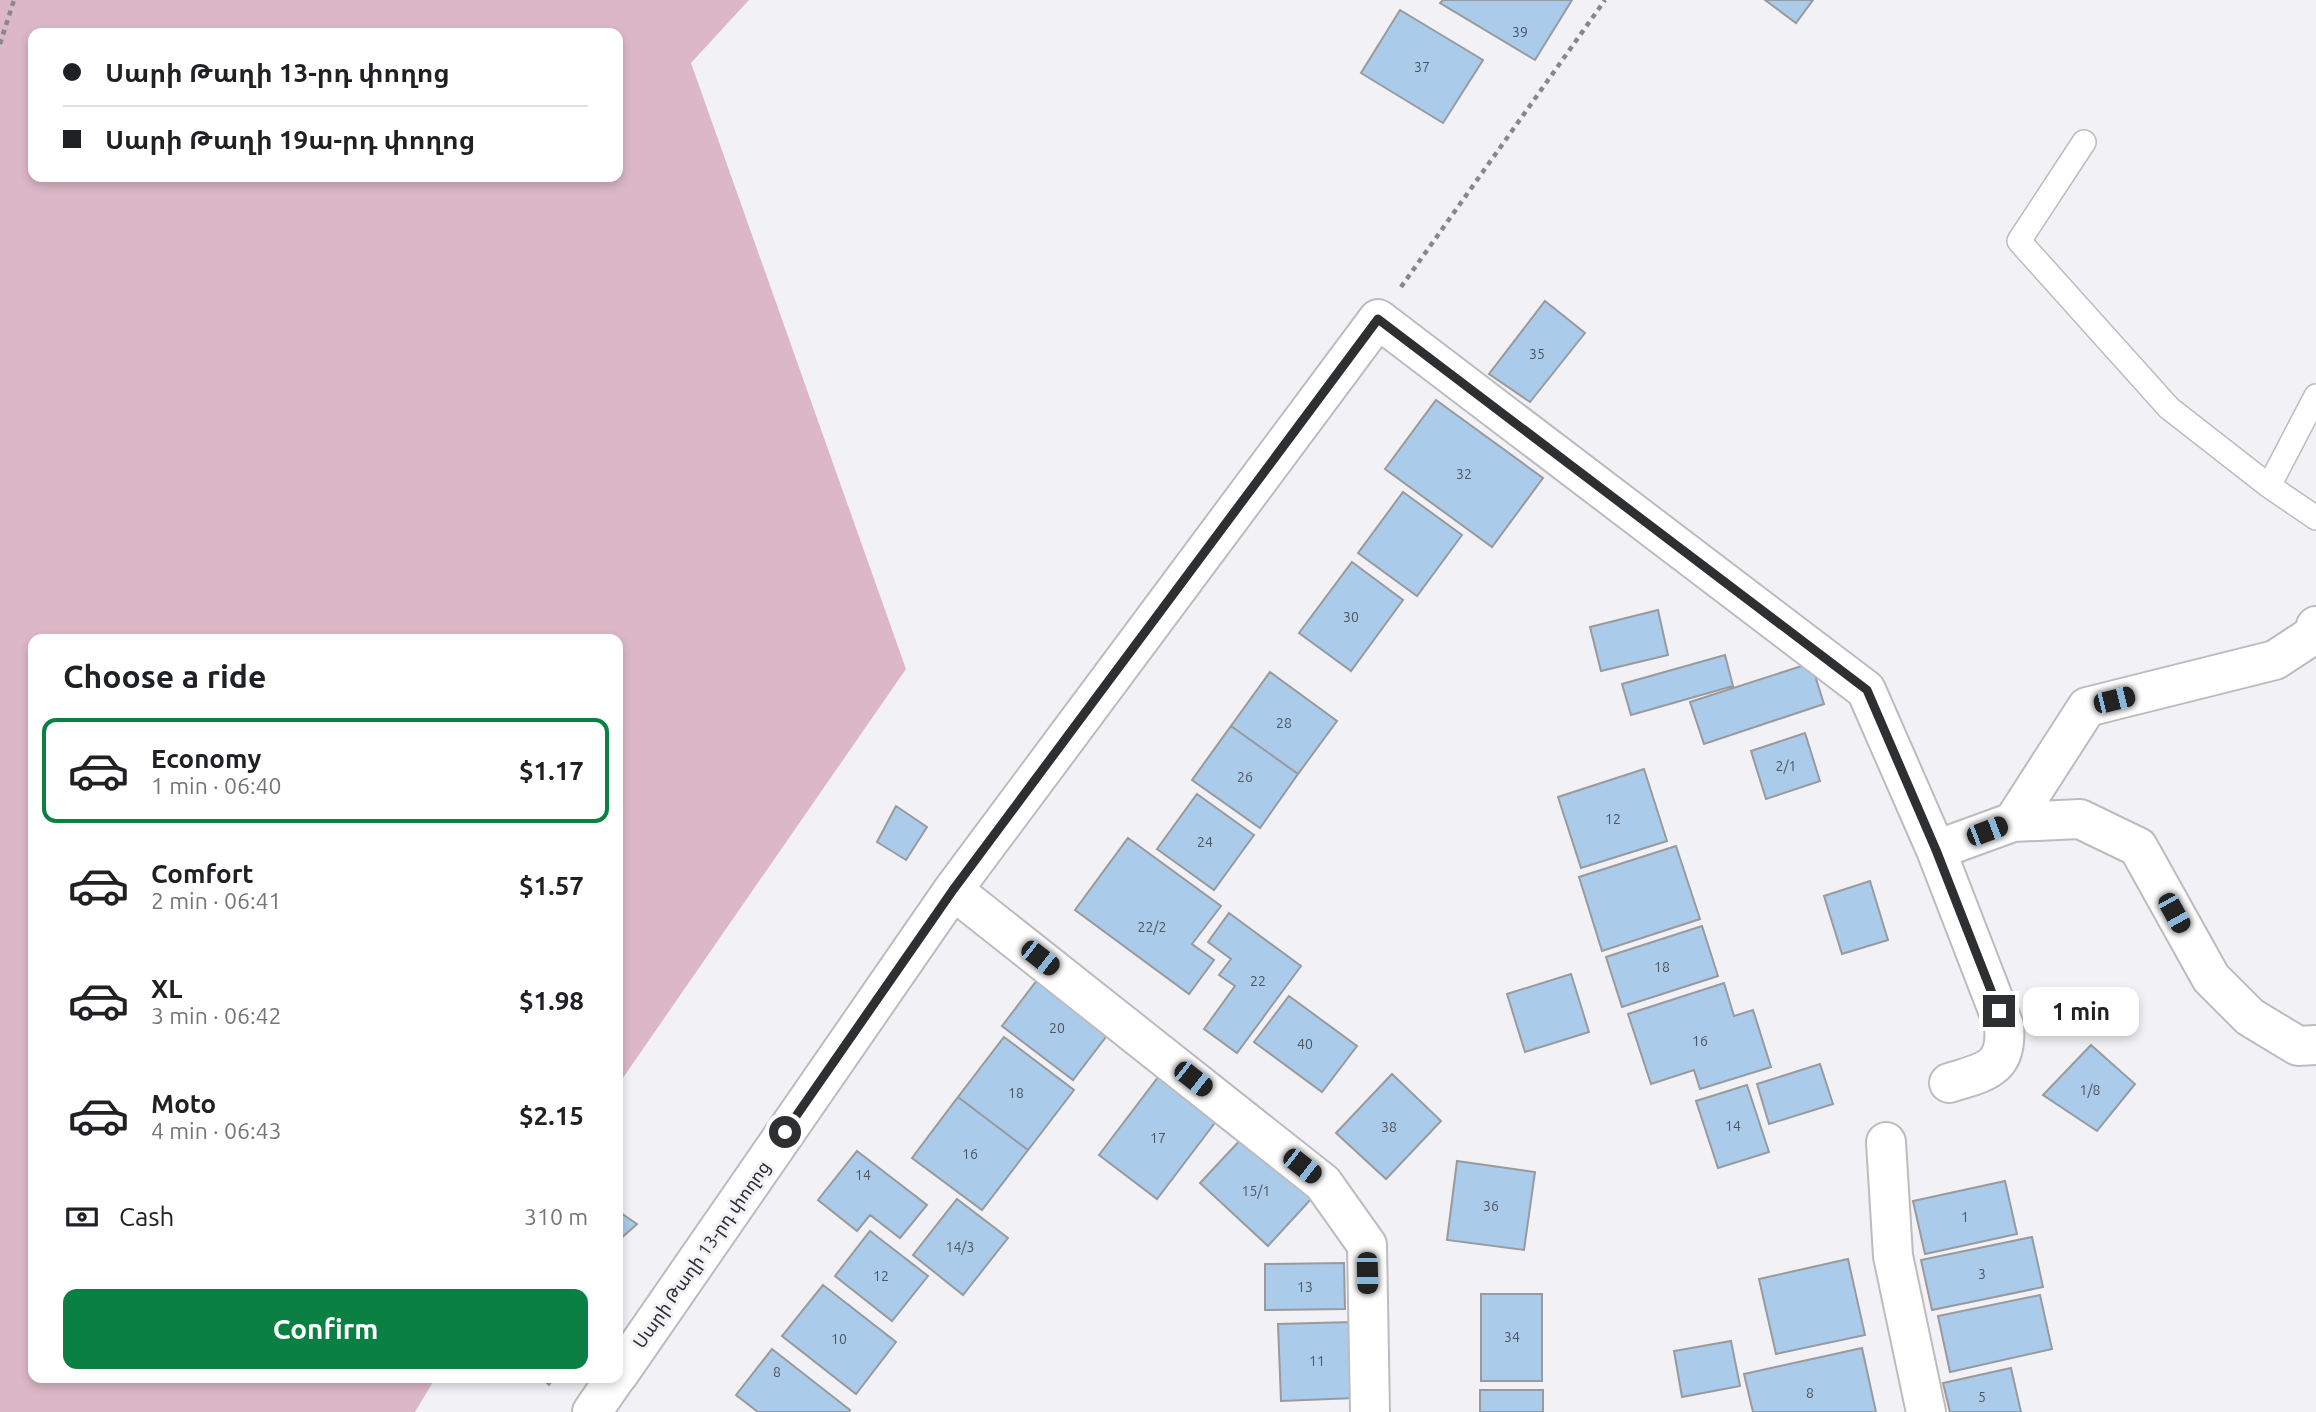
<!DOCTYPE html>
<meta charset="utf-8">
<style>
body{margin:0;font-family:Ubuntu,"Noto Sans Armenian",sans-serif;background:#f6f6f6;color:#202124;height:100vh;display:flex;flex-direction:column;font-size:26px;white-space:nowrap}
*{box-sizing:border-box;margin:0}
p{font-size:23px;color:#757577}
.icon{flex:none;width:38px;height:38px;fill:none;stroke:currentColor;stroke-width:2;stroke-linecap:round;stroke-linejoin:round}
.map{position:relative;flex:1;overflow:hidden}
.panel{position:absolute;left:28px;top:634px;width:595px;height:749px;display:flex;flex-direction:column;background:#fff;border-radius:14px;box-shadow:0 4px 10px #0003}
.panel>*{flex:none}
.top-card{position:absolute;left:28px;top:28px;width:595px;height:154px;border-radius:14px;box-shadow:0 4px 10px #0003;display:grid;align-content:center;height:154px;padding:0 35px;background:#fff}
.end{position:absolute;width:32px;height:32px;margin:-16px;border:9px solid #2e2f30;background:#fff;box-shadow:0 0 0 4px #fff}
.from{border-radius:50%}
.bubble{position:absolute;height:49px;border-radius:14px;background:#fff;box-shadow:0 4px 10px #0003;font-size:23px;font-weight:700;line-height:49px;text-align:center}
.car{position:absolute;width:21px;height:42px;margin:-21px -10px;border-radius:9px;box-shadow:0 0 5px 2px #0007;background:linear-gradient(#222 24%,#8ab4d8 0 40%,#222 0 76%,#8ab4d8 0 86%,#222 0)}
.top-card b{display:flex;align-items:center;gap:24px;height:66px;font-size:26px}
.top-card b+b{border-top:2px solid #e0e0e0}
.top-card i{width:18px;height:18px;background:#202124}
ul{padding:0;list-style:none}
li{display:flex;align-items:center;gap:21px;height:105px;margin:0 14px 10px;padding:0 21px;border:4px solid transparent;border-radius:14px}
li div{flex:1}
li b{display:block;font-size:26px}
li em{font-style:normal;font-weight:700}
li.active{border-color:#0b8043}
li>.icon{width:63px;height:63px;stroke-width:1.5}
h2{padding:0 35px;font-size:32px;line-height:84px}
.pay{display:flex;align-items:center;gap:18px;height:77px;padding:0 35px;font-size:26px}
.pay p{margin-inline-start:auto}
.button{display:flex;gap:14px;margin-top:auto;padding:14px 35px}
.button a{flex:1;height:80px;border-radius:14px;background:#0b8043;color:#fff;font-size:28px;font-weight:700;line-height:80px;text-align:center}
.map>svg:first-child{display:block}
</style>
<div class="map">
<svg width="2316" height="1412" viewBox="0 0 2316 1412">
<rect width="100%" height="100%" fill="#f2f2f6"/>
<path fill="#dcb8c7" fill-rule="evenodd" d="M0 0H749L691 63 906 669 618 1085V639H33V1377H436L415 1412H0ZM33 33H618V177H33Z"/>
<path fill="#abcbeb" stroke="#989a9d" stroke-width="2" d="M1443 0H1572L1535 60 1440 3Z
M1765 0H1813L1796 23Z
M1400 10 1483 60 1443 123 1361 73Z
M1545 301 1585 333 1530 402 1489 374Z
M1436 400 1543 478 1492 547 1385 469Z
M1403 492 1462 535 1417 596 1358 553Z
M1352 562 1403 600 1351 671 1299 633Z
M1658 610 1668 655 1601 671 1590 627Z
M1725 655 1733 686 1631 715 1622 684Z
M1811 663 1824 704 1704 744 1690 702Z
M1270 672 1337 721 1298 774 1231 726Z
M1231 726 1298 774 1260 828 1192 780Z
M1805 733 1820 781 1766 799 1751 751Z
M1644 769 1667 841 1581 868 1558 797Z
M1197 794 1254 835 1214 890 1157 849Z
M896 806 927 827 906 860 877 842Z
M1128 838 1221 906 1192 944 1214 960 1189 994 1075 910Z
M1676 846 1700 919 1602 951 1579 877Z
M1870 881 1888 940 1842 954 1824 896Z
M1229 913 1301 966 1237 1053 1204 1029 1235 986 1219 975 1231 959 1208 942Z
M1702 926 1718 976 1622 1007 1606 957Z
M1571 974 1589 1032 1525 1052 1507 994Z
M1041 975 1112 1029 1073 1080 1002 1026Z
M1724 983 1734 1016 1753 1010 1771 1067 1700 1089 1694 1070 1651 1084 1628 1014Z
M1289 996 1357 1046 1322 1092 1254 1042Z
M1004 1037 1074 1090 1028 1150 958 1097Z
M2091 1045 2135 1084 2097 1131 2043 1095Z
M1820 1064 1833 1104 1769 1124 1757 1084Z
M1392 1074 1441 1121 1386 1179 1336 1133Z
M1159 1076 1217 1120 1157 1199 1099 1155Z
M1747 1085 1769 1152 1718 1168 1696 1101Z
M958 1097 1028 1150 982 1210 912 1158Z
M1245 1135 1312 1198 1268 1246 1200 1183Z
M857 1151 927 1205 900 1238 870 1215 857 1231 818 1200Z
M1457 1161 1535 1172 1524 1250 1447 1240Z
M2005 1181 2017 1234 1925 1254 1913 1201Z
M957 1199 1008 1238 963 1295 913 1255Z
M618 1211 637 1224 618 1241Z
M870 1231 928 1276 892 1321 835 1276Z
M2032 1237 2043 1287 1932 1310 1921 1260Z
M1848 1259 1865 1335 1776 1354 1759 1279Z
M1344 1263 1345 1309 1265 1310V1264Z
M823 1285 896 1342 856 1394 782 1336Z
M1481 1294H1542V1381H1481Z
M2040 1295 2052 1349 1950 1372 1938 1316Z
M1352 1322 1355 1398 1281 1401 1278 1324Z
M1731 1341 1740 1386 1682 1397 1674 1351Z
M1862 1348 1876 1412H1753L1744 1374Z
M772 1349 850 1410 849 1412H758L736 1395Z
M2011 1368 2021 1412H1950L1943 1383Z
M541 1377H554L549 1385Z
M1480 1390H1543V1412H1480Z"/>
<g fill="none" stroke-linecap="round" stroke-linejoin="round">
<defs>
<path id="service" d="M2084 142 2019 241 2169 408 2269 486 2316 518
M2269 486 2316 396"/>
<path id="minor" d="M2013 822 2087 707 2275 660 2313 635 2316 626
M1936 850 2013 822 2080 819 2138 847 2211 978 2250 1017 2298 1046 2316 1045
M953 890 1323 1183 1367 1245 1370 1412
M1886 1142 1893 1256 1926 1412
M618 1375 953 890 1378 319 1866 690 1936 850 2004 1026C2008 1070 1984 1072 1949 1083
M592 1412 616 1377"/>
</defs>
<use href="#service" stroke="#bcbcbf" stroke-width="26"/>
<use href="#minor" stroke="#bcbcbf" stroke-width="42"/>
<path stroke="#87888a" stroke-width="4.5" stroke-dasharray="5 5" stroke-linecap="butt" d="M0 44 14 0
M1401 287 1605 0"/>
<use href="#service" stroke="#fff" stroke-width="23"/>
<use href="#minor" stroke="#fff" stroke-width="38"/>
</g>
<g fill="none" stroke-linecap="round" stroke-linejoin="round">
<path stroke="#2e2f30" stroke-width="9" d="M785 1132 953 890 1378 319 1867 690 1936 850 1999 1011"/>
</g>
<g text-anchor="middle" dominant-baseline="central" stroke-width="6" stroke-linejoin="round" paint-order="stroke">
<g font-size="14" fill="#4d565f">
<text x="1520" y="32">39</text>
<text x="1422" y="67">37</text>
<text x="1537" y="354">35</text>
<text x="1464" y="474">32</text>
<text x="1351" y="617">30</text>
<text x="1284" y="723">28</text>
<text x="1786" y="766">2/1</text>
<text x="1245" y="777">26</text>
<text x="1613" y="819">12</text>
<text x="1205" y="842">24</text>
<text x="1152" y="927">22/2</text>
<text x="1662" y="967">18</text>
<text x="1258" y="981">22</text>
<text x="1057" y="1028">20</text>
<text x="1700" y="1041">16</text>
<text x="1305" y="1044">40</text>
<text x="2090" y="1090">1/8</text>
<text x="1016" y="1093">18</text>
<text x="1733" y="1126">14</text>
<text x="1389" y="1127">38</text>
<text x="1158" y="1138">17</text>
<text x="970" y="1154">16</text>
<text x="863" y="1175">14</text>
<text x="1256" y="1191">15/1</text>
<text x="1491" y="1206">36</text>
<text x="1965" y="1217">1</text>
<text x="960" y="1247">14/3</text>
<text x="1982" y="1274">3</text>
<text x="881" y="1276">12</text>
<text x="1305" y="1287">13</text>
<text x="1512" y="1337">34</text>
<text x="839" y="1339">10</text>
<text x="1317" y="1361">11</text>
<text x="777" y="1372">8</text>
<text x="1810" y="1393">8</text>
<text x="1982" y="1397">5</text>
</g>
<g font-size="18" fill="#2e2f30" stroke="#f2f2f6">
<text transform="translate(701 1254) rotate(-55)">Սարի Թաղի 13-րդ փողոց</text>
</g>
</g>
</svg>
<i class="end from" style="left:785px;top:1132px"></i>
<i class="end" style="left:1999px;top:1011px"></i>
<div class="bubble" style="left:2023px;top:987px;width:116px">1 min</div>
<i class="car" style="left:2114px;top:700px;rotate:76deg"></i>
<i class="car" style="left:1987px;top:831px;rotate:69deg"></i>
<i class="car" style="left:2174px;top:913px;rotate:151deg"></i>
<i class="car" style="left:1040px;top:958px;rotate:128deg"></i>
<i class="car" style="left:1193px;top:1079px;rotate:128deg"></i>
<i class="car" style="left:1302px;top:1166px;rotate:128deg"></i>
<i class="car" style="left:1367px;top:1273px;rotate:179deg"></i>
<div class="top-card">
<b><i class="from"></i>Սարի Թաղի 13-րդ փողոց</b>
<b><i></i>Սարի Թաղի 19ա-րդ փողոց</b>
</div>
<section class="panel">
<h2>Choose a ride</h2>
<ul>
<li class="active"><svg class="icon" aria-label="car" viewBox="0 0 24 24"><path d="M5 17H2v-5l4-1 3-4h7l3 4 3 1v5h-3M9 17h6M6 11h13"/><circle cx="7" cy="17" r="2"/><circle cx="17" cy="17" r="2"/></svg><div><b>Economy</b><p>1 min · 06:40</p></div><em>$1.17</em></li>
<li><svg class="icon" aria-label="car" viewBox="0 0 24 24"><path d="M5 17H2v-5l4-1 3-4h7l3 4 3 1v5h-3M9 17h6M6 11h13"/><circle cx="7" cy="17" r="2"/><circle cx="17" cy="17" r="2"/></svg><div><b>Comfort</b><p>2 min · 06:41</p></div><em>$1.57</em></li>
<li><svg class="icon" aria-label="car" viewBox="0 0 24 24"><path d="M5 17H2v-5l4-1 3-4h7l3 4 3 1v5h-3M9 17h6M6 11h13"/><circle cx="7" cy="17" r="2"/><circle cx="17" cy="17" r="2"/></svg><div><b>XL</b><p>3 min · 06:42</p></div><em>$1.98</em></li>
<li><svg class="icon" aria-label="car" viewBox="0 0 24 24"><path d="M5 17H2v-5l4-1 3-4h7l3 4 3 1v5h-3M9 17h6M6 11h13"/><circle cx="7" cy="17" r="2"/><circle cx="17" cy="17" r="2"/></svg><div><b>Moto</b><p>4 min · 06:43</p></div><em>$2.15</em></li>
</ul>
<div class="pay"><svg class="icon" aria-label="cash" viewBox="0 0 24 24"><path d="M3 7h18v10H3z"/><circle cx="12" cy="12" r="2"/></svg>Cash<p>310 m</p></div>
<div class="button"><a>Confirm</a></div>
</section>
</div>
